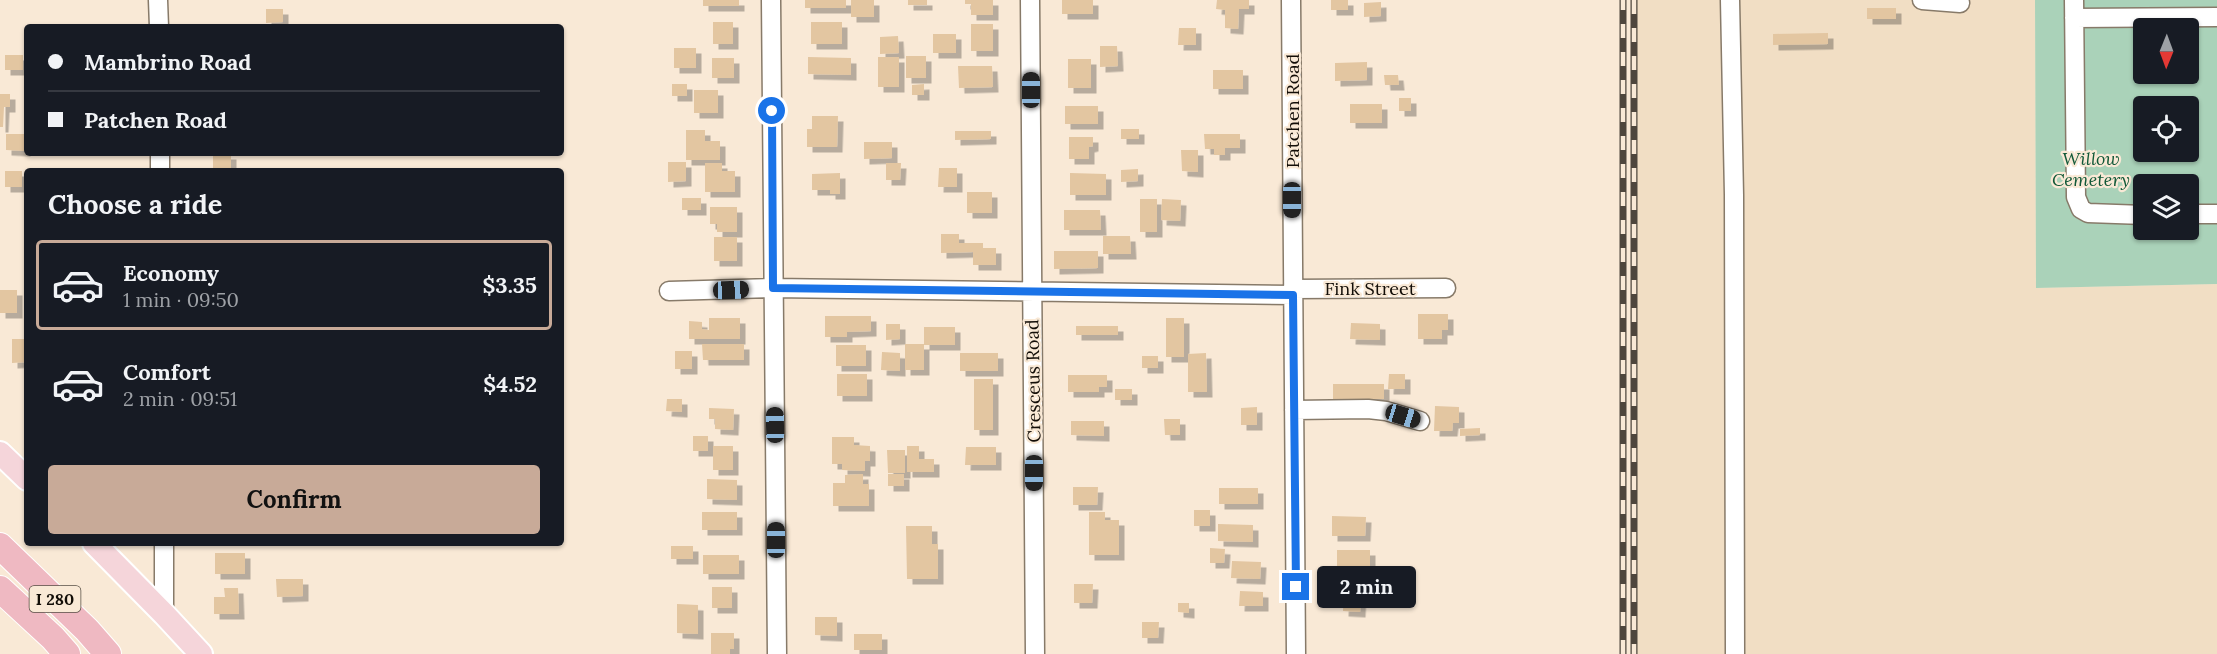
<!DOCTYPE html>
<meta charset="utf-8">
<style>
body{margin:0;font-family:Lora,serif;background:#242831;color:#f1f3f6;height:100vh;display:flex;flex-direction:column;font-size:22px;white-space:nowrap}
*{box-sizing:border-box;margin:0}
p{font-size:20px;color:#9ea1a6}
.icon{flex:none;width:33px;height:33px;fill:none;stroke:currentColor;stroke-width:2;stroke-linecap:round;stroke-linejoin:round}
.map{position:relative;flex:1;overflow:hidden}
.drawer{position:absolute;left:24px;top:168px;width:540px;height:378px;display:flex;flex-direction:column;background:#171b24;border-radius:6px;box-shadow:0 2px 4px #0004}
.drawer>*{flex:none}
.top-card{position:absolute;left:24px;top:24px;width:540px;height:132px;border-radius:6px;box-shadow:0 2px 4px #0004;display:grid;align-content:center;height:132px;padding:0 24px;background:#171b24}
.needle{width:39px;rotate:181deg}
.controls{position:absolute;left:2133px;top:18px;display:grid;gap:12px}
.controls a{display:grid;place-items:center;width:66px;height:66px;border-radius:6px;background:#171b24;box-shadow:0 2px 4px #0004;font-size:30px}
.end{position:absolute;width:27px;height:27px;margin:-14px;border:8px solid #1a73e8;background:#fff;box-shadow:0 0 0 3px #fff}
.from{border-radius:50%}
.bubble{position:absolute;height:42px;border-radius:6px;background:#171b24;box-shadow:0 2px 4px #0004;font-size:20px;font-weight:800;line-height:42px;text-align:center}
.car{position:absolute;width:18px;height:36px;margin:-18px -9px;border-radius:8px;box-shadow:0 0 4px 2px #0007;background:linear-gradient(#222 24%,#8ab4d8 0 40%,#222 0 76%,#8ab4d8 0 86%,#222 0)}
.top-card b{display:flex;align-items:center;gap:21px;height:57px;font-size:22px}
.top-card b+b{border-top:2px solid #363941}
.top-card i{width:15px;height:15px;background:#f1f3f6}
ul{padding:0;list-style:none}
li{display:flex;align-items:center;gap:18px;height:90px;margin:0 12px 9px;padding:0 12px;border:3px solid transparent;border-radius:6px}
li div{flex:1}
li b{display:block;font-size:22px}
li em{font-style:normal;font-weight:800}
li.current{border-color:#c8aa98}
li>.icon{width:54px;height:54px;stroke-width:1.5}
h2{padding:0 24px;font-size:27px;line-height:72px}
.primary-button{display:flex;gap:12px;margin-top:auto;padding:12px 24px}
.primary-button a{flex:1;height:69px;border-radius:6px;background:#c8aa98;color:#111;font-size:24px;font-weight:800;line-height:69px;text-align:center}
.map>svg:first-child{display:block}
</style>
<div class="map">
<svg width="2217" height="654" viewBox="0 0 2217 654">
<defs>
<filter id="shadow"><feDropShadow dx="5.5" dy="5.5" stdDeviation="0" flood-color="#0004"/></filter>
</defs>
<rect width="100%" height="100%" fill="#f9e9d6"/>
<path fill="#f1dec4" d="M1633 0H2035L2036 288 2217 284V654H1633Z"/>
<path fill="#aad2b9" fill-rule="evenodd" d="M2035 0H2217V284L2036 288ZM2144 28H2188V74H2144ZM2144 106H2188V152H2144ZM2144 184H2188V230H2144Z"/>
<path fill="#e3c6a1" filter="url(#shadow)" d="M703 0H739V6H703Z
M805 0H846V8H805Z
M851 0H874V17H851Z
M908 0H927V5H908Z
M965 0H993V15H971V4H965Z
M1062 0H1093V14H1062Z
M1217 0H1249V9H1239L1238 29 1225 28V10L1216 9Z
M1331 0H1348V10H1331Z
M1381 2V16L1364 17V3Z
M1867 8H1896V19H1867Z
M266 9H283V22L266 23Z
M713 22H733V44H713Z
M811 22H842V44H811Z
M971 24H993V51H971Z
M1179 28H1196V45H1178Z
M1828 33V44L1773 45V34Z
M933 34H956V53H933Z
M898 36 899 53 880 54V37Z
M1100 46H1117L1118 66 1100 67Z
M674 48H696V68H674Z
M5 55H23V70H5Z
M906 56H926V78H906Z
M808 57 851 58V75L808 74Z
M878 57H899V87H878Z
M712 58H734V78H712Z
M1068 59H1091V88H1068Z
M1367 62V80L1335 81V63Z
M958 66H992L993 87 959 88Z
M1213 70H1243V89H1213Z
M1384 75H1398L1399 85H1385Z
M672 84H687V96H672Z
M924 84V95H912V85Z
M694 90H718V113H694Z
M0 94H10V107H4L3 127H0Z
M1399 98H1411V111H1399Z
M1350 104H1382V123H1350Z
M1065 106H1098V124H1065Z
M812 116H838L837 147H807V129H812Z
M1121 129H1139V139H1121Z
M686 130H705V141H720V160H686Z
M955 131H991V139L955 140Z
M6 134H25V151L6 150Z
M1204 134H1240V148H1225V155H1214V149H1205Z
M1069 137H1093V146L1089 147V159H1069Z
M864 142H892V158L864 159Z
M1181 150H1198V172L1182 171Z
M213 154H231V168H237V171H213Z
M668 162H686V181L668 182Z
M705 163H722V171H735V192H705Z
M886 163H901L900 180H886Z
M939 168H957V187H938Z
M1138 169V181L1121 182V170Z
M5 171H22V187H5Z
M840 173V194H830V190H812V174Z
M1070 173 1106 174V195H1070Z
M967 192H992V213H967Z
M682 198H701V210H682Z
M1140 199H1157V232H1140Z
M1162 199 1181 200 1180 221 1161 220Z
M710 207H737V232H717V224H710Z
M1064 210H1100L1101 230H1064Z
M941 234H959V243H983V248H996V265H973V252L941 253Z
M1103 236H1130L1131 254H1103Z
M714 237H737V261H714Z
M1054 251H1098V268L1054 269Z
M0 290H17V313H0Z
M1418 314H1448V330H1442V339H1418Z
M825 316H871V331L847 332V337H825Z
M709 318H740V339H689V321L702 322V329L709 330Z
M1166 318H1184V357H1166Z
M1351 323 1380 324V340L1350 339Z
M886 324H900V339L886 340Z
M1076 326H1118V335H1076Z
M924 327H955V345H924Z
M12 339H27V362L12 363Z
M702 344H744V360H703Z
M905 344H924V370H905Z
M836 345H866V366H836Z
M675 351H692V369H675Z
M882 352 900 353V371L881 370Z
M960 353H998V371H960Z
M1206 353 1207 392H1188V354Z
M1142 356H1158V368H1142Z
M837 374H867V396H837Z
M1389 374H1405V389H1388Z
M1068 375H1107V387H1099V392H1068Z
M974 379H993V430H974Z
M1333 384H1384V399H1333Z
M1115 389H1132V400H1115Z
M667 399H682V412L666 411Z
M1435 406 1459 407V423H1453L1452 431H1434Z
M1257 407V425H1241V408Z
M709 408 734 409 733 430 715 429V419H709Z
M1164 419H1180V435H1165Z
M1071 421H1104V436L1071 435Z
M1480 428V435L1460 436V429Z
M693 436H708V451H693Z
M832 437H854V445L870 446V461H865V471L842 470V464H832Z
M713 446H733V470H713Z
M907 446H919V459H934V472H907Z
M966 447H996V465H965Z
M887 450H905V473H888Z
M863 474V484H869V506H833V483H845V475Z
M888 474H904V486H888Z
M707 479 737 480V500L707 499Z
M1073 487H1098L1097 505H1073Z
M1219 488H1258V504H1219Z
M1194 510H1210V526H1194Z
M702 512H737V530H702Z
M1089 512H1105V520H1119V555H1089Z
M1332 516 1366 517 1365 536H1332Z
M1218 524 1253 525V542L1218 541Z
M906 526H932V544H938V579H907Z
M671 546H693V559H671Z
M1210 548 1225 549 1224 563H1210Z
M1337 550H1370V570H1337Z
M215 553H245V574H215Z
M703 555H739V574H703Z
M1232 561 1261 562 1260 579 1231 578Z
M276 579H303V596L277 597Z
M1074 584H1093L1092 603H1074Z
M712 587H732V608H712Z
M224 588H238L239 614H214V597H225Z
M1240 591 1263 592V606H1239Z
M1344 593H1361L1360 612 1343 611Z
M1178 603H1189V613L1178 612Z
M677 604 698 605V634L677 633Z
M815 617H837V636L815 635Z
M1142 622H1159L1158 638H1142Z
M711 633H734V649H730V654H711Z
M854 634H882V650H854Z"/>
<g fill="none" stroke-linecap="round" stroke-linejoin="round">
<defs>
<path id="minor" d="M158 0 159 27
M771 0 777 654
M1030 0 1035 654
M1291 0 1296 654
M1730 0 1734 195 1735 654
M1922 0 1960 3
M2074 0 2076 197 2081 209 2088 213 2144 215
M2074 18 2217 17
M160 153V171
M2188 214H2217
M1293 289 1446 288
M669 291 773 288 1293 295
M1294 410 1368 409 1386 411 1420 421
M164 543V614"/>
<path id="major" d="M0 453 27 479
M94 543 164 614 201 654"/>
<path id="highway" d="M0 546 87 630 108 654
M0 589 53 638 67 654"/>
</defs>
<use href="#minor" stroke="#877a69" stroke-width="21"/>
<use href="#major" stroke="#fff" stroke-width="26"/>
<use href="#highway" stroke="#fff" stroke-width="28"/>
<use href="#minor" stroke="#fff" stroke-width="18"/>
<use href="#major" stroke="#f5d5da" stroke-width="22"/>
<use href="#highway" stroke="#efb9c2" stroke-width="26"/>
<defs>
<path id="rail" d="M1634 0V654
M1623 654V0"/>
</defs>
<use href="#rail" stroke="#4e463d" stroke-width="7"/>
<use href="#rail" stroke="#f9e9d6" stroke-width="4.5" stroke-dasharray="14" stroke-linecap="butt"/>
</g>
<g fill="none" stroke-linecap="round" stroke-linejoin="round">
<path stroke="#1a73e8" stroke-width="8" d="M772 111 773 288 1293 295 1296 587"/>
</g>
<g text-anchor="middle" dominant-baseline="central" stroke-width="4.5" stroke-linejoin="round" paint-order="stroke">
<rect fill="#f9e9d6" stroke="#574f45" stroke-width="1.5" x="29.5" y="586" width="51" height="26" rx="4.5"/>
<g font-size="16" font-weight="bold" fill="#120d07">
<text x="55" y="599">I 280</text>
</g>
<g font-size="18" fill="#120d07" stroke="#f9e9d6">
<text transform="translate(1292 111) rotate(-90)">Patchen Road</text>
<text x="1370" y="288">Fink Street</text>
<text transform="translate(1033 381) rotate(-91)">Cresceus Road</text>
</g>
<g font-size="18" font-style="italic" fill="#105837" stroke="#f9e9d6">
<text x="2091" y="158">Willow<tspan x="2091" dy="21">Cemetery</tspan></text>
</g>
</g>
</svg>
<div class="controls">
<a><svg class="needle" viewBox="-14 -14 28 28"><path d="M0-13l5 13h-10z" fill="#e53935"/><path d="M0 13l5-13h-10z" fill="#9ea1a6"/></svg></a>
<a><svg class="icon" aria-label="locate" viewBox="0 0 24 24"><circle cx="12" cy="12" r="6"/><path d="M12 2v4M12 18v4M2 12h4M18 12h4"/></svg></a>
<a><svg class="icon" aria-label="layers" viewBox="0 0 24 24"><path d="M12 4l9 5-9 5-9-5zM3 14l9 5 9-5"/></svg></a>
</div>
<i class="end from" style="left:772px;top:111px"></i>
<i class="end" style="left:1296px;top:587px"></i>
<div class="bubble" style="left:1317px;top:566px;width:99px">2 min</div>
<i class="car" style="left:1031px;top:90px;rotate:0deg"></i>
<i class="car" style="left:1292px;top:200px;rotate:180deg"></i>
<i class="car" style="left:731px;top:290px;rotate:88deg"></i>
<i class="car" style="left:1403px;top:416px;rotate:107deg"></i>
<i class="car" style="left:775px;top:425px;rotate:359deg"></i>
<i class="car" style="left:1034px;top:473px;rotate:180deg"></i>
<i class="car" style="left:776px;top:540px;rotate:0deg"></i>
<div class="top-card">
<b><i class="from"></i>Mambrino Road</b>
<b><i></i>Patchen Road</b>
</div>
<section class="drawer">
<h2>Choose a ride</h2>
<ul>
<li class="current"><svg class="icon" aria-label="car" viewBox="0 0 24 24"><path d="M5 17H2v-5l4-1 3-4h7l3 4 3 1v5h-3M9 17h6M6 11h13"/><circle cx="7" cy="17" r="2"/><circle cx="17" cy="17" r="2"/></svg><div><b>Economy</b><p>1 min · 09:50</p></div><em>$3.35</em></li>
<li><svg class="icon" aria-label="car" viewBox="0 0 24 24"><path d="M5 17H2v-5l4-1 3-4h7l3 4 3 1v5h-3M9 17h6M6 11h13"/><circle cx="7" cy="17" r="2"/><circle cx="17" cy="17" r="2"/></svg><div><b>Comfort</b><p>2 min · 09:51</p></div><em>$4.52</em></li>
</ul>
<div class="primary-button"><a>Confirm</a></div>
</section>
</div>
